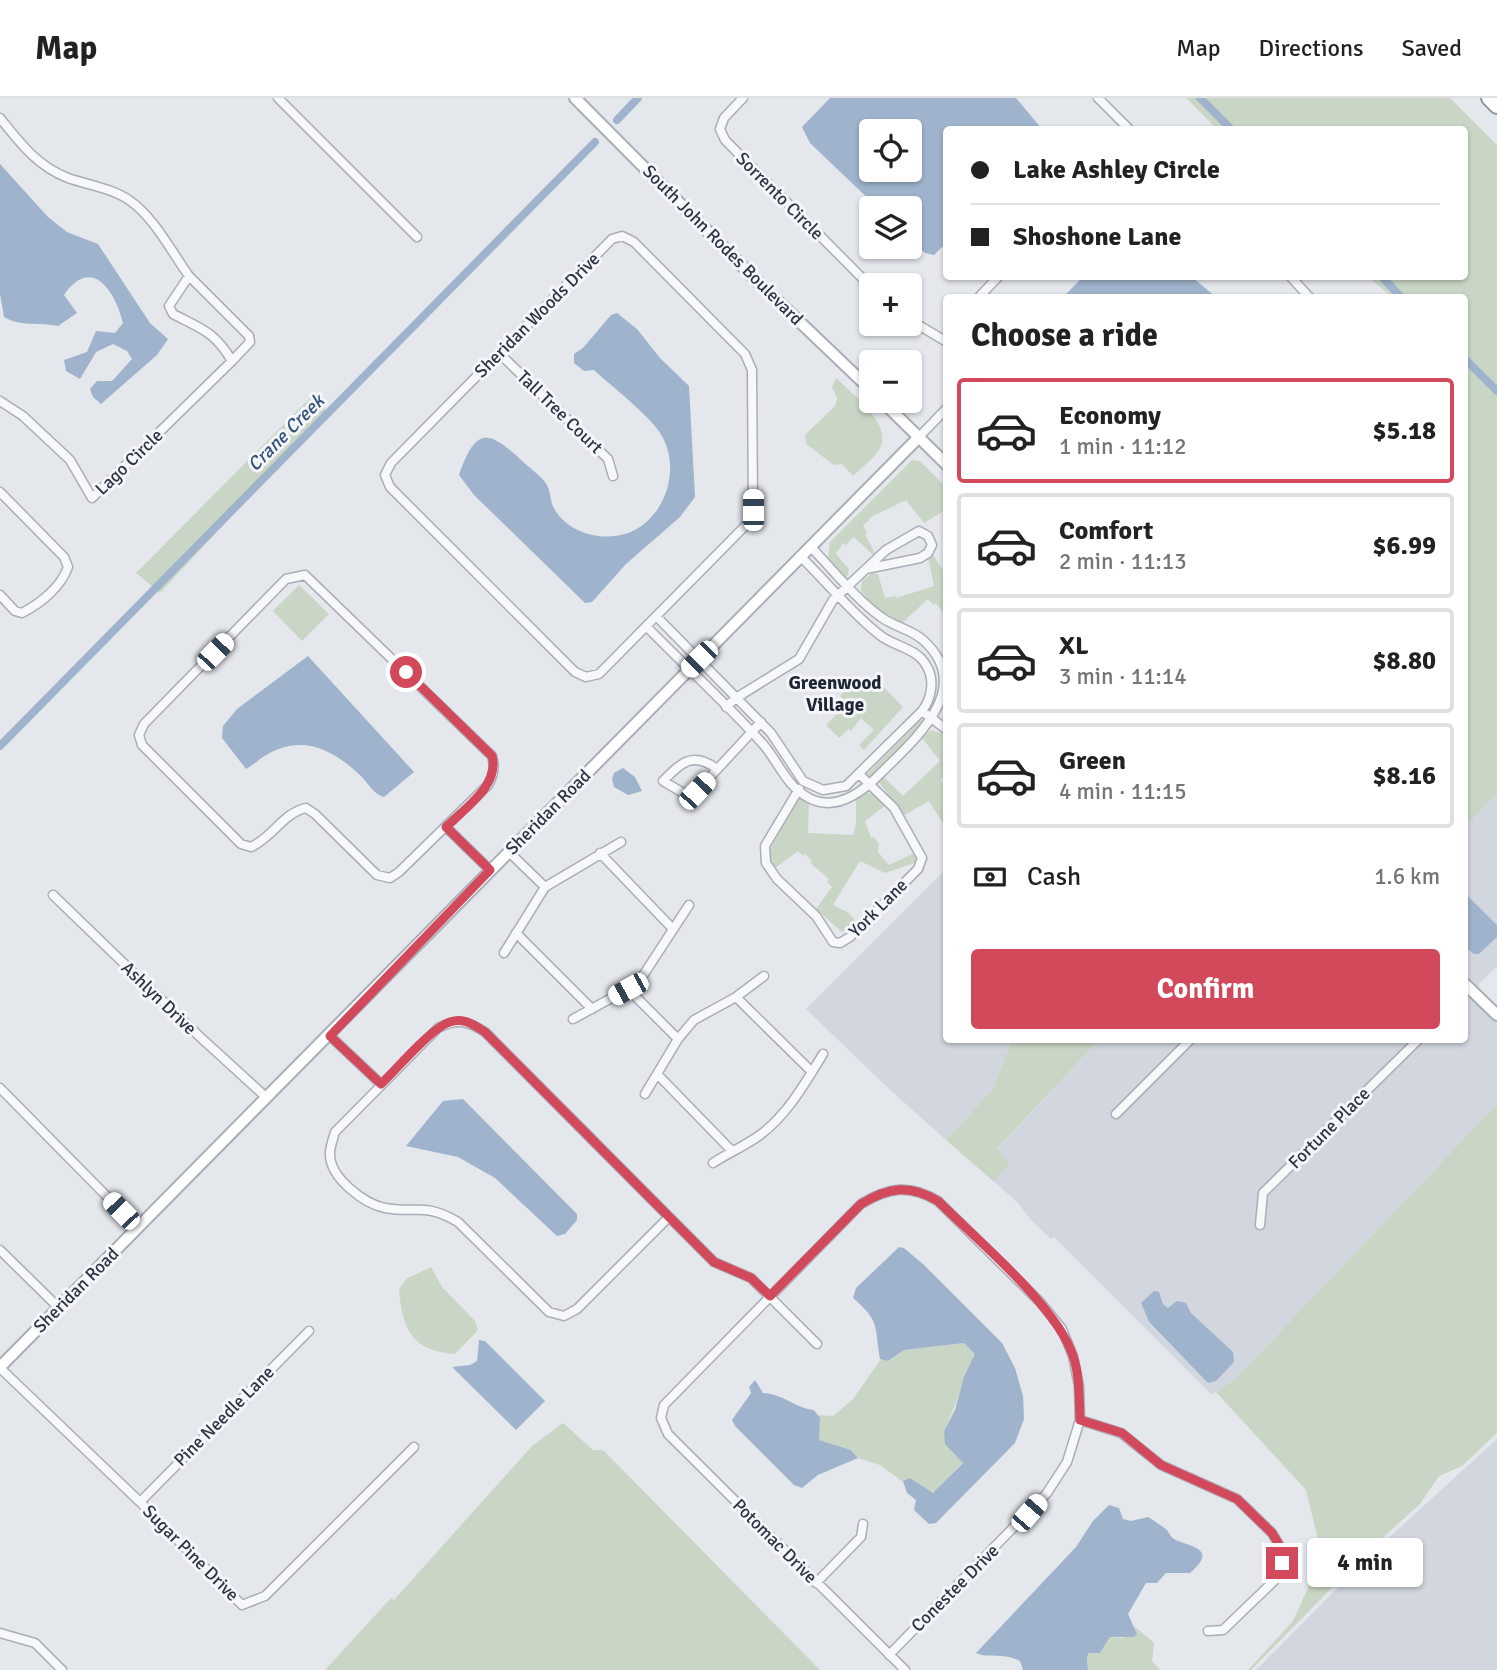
<!DOCTYPE html>
<meta charset="utf-8">
<style>
body{margin:0;font-family:Signika,sans-serif;background:#f2f2f2;color:#222;height:100vh;display:flex;flex-direction:column;font-size:26px;white-space:nowrap}
*{box-sizing:border-box;margin:0}
p{font-size:23px;color:#767676}
.icon{flex:none;width:38px;height:38px;fill:none;stroke:currentColor;stroke-width:2;stroke-linecap:round;stroke-linejoin:round}
.map{position:relative;flex:1;overflow:hidden}
.drawer{position:absolute;left:943px;top:196px;width:525px;height:749px;display:flex;flex-direction:column;background:#fff;border-radius:7px;box-shadow:0 2px 5px #0004}
.drawer>*{flex:none}
.banner{position:absolute;left:943px;top:28px;width:525px;height:154px;border-radius:7px;box-shadow:0 2px 5px #0004;display:grid;align-content:center;height:154px;padding:0 28px;background:#fff}
.fabs{position:absolute;left:859px;top:21px;display:grid;gap:14px}
.fabs a{display:grid;place-items:center;width:63px;height:63px;border-radius:7px;background:#fff;box-shadow:0 2px 5px #0004;font-size:35px}
.end{position:absolute;width:32px;height:32px;margin:-16px;border:9px solid #d1495b;background:#fff;box-shadow:0 0 0 4px #fff}
.from{border-radius:50%}
.bubble{position:absolute;height:49px;border-radius:7px;background:#fff;box-shadow:0 2px 5px #0004;font-size:23px;font-weight:700;line-height:49px;text-align:center}
.car{position:absolute;width:21px;height:42px;margin:-21px -10px;border-radius:9px;box-shadow:0 0 5px 2px #0007;background:linear-gradient(#fff 24%,#345 0 40%,#fff 0 76%,#345 0 86%,#fff 0)}
.banner b{display:flex;align-items:center;gap:24px;height:66px;font-size:26px}
.banner b+b{border-top:2px solid #e0e0e0}
.banner i{width:18px;height:18px;background:#222}
ul{padding:0;list-style:none}
li{display:flex;align-items:center;gap:21px;height:105px;margin:0 14px 10px;padding:0 14px;border:4px solid #e0e0e0;border-radius:7px}
li div{flex:1}
li b{display:block;font-size:26px}
li em{font-style:normal;font-weight:700}
li.on{border-color:#d1495b}
li>.icon{width:63px;height:63px;stroke-width:1.5}
h2{padding:0 28px;font-size:32px;line-height:84px}
.pay{display:flex;align-items:center;gap:18px;height:77px;padding:0 28px;font-size:26px}
.pay p{margin-inline-start:auto}
.cta{display:flex;gap:14px;margin-top:auto;padding:14px 28px}
.cta a{flex:1;height:80px;border-radius:7px;background:#d1495b;color:#fff;font-size:28px;font-weight:700;line-height:80px;text-align:center}
header{display:flex;align-items:center;gap:42px;box-sizing:border-box;height:98px;padding:0 35px;background:#fff;border-bottom:2px solid #e0e0e0}
header strong{font-size:33px}
nav{display:flex;gap:38px;margin-inline-start:auto;font-size:24px}
.map>svg:first-child{display:block}
</style>
<header>
<strong>Map</strong>
<nav><a>Map</a><a>Directions</a><a>Saved</a></nav>
</header>
<div class="map">
<svg width="1497" height="1572" viewBox="0 0 1497 1572">
<rect width="100%" height="100%" fill="#e4e7ec"/>
<path fill="#d2d6de" fill-rule="evenodd" d="M1497 696V827L1465 795V729Z
M947 770V942H1012L993 991 946 1042 887 989 806 911Z
M1497 839V868L1479 886 1480 895 1465 880V849L1479 856Z
M1465 891 1497 922V1006L1235 1281 1212 1297 1054 1139 1051 1141 1031 1122 1017 1104 993 1083 1010 1066 997 1052 1099 942H1465ZM1159 1194 1163 1206 1168 1210H1187L1191 1215 1208 1284 1149 1225 1141 1205Z
M1497 1341V1572H1256L1372 1455Z"/>
<path fill="#c9d6c5" d="M1186 0H1450L1497 47V696L1465 729V200L1392 199 1368 179 1465 178V32L1217 31Z
M836 280C851 295 893 326 880 350 875 360 861 370 853 378L842 366 834 367 806 346 805 337 835 308 837 300 832 289Z
M312 298 331 317 284 362 160 495 136 475Z
M912 362 920 363 947 390V411L924 425 906 402 869 420 870 422 863 427 867 435 865 437 876 457H873L854 439 846 447 843 445 836 456 849 471 847 480 828 461 830 444Z
M933 457 947 478V520L936 505 934 507 928 501 901 526C885 524 871 504 861 493L862 483 872 475 878 476 885 500 895 498 896 500 934 488 928 459Z
M299 487 329 516 302 543 273 513Z
M874 579 903 609 864 652 859 647 874 632 861 620 851 633 849 631 839 640 826 627 847 606 840 598 852 587 859 593Z
M922 621 925 625 870 682 865 678Z
M931 632 945 637 946 675 940 683 947 689V732L929 703 904 717 878 683 884 679 903 698 940 663 922 640Z
M866 694 874 697 886 707 865 723 871 740 874 739 879 746 878 754 889 767 914 755 917 764 885 775 860 763 833 807 849 815 856 824 852 830 842 834 816 811 832 789 827 784 829 781 810 765 812 763 805 756 803 758 798 753 775 770 769 760V754L798 699 809 705 808 735 853 737 856 726V701Z
M1012 942H1099L997 1051 1010 1066 993 1083 946 1042 993 991Z
M1497 1006V1335L1462 1368 1439 1378 1420 1406 1369 1452 1251 1572H1248L1293 1523 1325 1452 1318 1441 1306 1392 1216 1294 1235 1281Z
M431 1169 442 1189 475 1223 478 1232 455 1256C411 1253 402 1230 399 1191L406 1181Z
M964 1245 976 1256C962 1281 957 1308 944 1333L953 1355 963 1364 936 1393 933 1395 903 1384 880 1367 858 1360 851 1352 819 1342V1317L833 1318 853 1301 881 1261 888 1263 904 1252Z
M563 1325 593 1352H603L820 1572H325L391 1500 394 1502 532 1348Z
M1134 1528 1154 1545 1152 1563 1160 1572H1088L1087 1559 1089 1555H1100L1110 1539 1122 1540 1136 1533Z"/>
<path fill="#9fb4cc" fill-rule="evenodd" d="M830 0H1016L1042 31 947 32V144L934 157 925 155 910 141V110H878L810 45 802 29ZM910 33V72H872V33Z
M0 66 48 119 67 134 98 146 150 225 168 241 157 257 101 306 93 299 90 291 97 283H112L132 261 127 253 113 246 96 254 80 281 66 273 64 262 87 254 96 233 115 235 123 225C115 193 92 157 64 197L77 215 58 228C40 224 20 229 4 219L0 196Z
M1084 178 1192 179 1216 199H1063Z
M617 215 637 231 660 260 689 288 695 399 680 419 626 466 592 504 585 505 474 397 459 377C475 331 487 330 520 361 528 369 542 378 547 387 551 395 550 405 555 412 573 441 618 447 644 426 670 405 679 364 660 335 650 318 610 287 594 272L584 273 574 265V256L583 250 611 217Z
M308 558 414 674 384 699C374 697 368 685 361 678 334 652 303 636 268 656 260 660 254 667 246 671L222 640 223 628 237 611Z
M623 670 635 679 642 693 628 697 614 689 612 681 614 675Z
M1465 795 1497 827V839L1479 856H1474L1465 849Z
M463 1001 577 1116V1122L565 1136 557 1138 495 1080 458 1059 406 1048 443 1003Z
M899 1149 904 1150 924 1167 1002 1245 1015 1270 1023 1298 1024 1321 1015 1345 936 1425 929 1426 914 1412 916 1402 907 1395 903 1383 910 1380 933 1395 963 1365 945 1346 944 1333 955 1312 964 1279 975 1256 964 1245 904 1252 888 1263 880 1261C874 1228 881 1224 853 1200L856 1190Z
M1154 1193 1159 1194 1163 1206 1168 1210 1177 1203 1186 1205 1191 1215 1233 1254 1234 1264 1216 1283 1208 1285 1149 1224 1141 1205Z
M479 1242 485 1243 545 1303 516 1332 452 1269 470 1267 477 1263Z
M755 1282 763 1295C781 1295 795 1310 814 1312L820 1320 819 1342 851 1352 858 1360 818 1377 802 1390 794 1387 735 1328 732 1322 751 1295 749 1289Z
M1109 1407 1119 1410 1123 1421 1131 1423 1148 1419C1154 1423 1161 1427 1167 1432 1169 1435 1171 1439 1174 1441 1188 1449 1220 1449 1190 1475H1166L1157 1485H1146L1128 1516 1137 1536 1134 1539H1110L1100 1555H1089L1087 1559 1088 1572H1023L1020 1563C1001 1554 991 1561 976 1555L1076 1449 1093 1423Z"/>
<g fill="none" stroke-linecap="round" stroke-linejoin="round">
<path stroke="#9fb4cc" stroke-width="8" d="M1200 0 1232 32
M617 22 638 0
M1381 178 1402 200
M1465 261 1497 293
M0 648 595 44"/>
<defs>
<path id="street" d="M278 0 417 139
M743 0 724 20 720 31 725 42 872 190
M1098 0 1130 32
M0 20C20 45 37 68 68 80 88 87 111 90 129 102 154 119 171 153 189 178L169 208 173 216C202 231 215 234 232 263L92 400 70 362 23 318 0 303
M622 138 634 144 745 256 752 272 753 412 749 424 599 576 586 579 575 574 390 389 385 377 391 365 612 141Z
M189 178 249 238 250 244 232 263
M1290 178 1310 200
M978 200 999 178
M910 222 947 244
M499 255 608 361 613 378
M919 339 947 310
M0 394 64 459 68 469C61 489 41 505 22 515L15 513 0 497
M305 477 492 658C495 669 494 676 488 687L399 774 390 780 377 777 315 716 306 710C283 715 273 739 251 749L241 746 142 647 139 637 144 626 286 481Z
M656 518 771 635 803 683 823 692 846 688 922 613C932 600 935 581 926 567 916 550 896 549 881 538 853 517 826 483 800 458
M646 528C684 567 725 604 762 645 779 664 785 687 809 700 835 714 862 694 879 677 914 642 977 590 923 542 911 531 894 529 881 519 856 501 832 471 810 448
M726 609 736 600 799 561 833 502 886 452 919 433 928 438 932 447 928 455 920 460 866 471
M922 613 947 632
M717 671C693 653 682 664 663 683L690 699 697 693 761 624
M799 691 765 748 766 765 777 781 816 818 833 844 840 845 850 839 918 771 922 760 894 710 860 677
M446 729 490 772
M508 753 545 789
M600 755 672 830
M53 797 199 938 267 1000
M516 835 592 911
M504 855 545 789 621 744
M628 891 678 941
M736 899 812 974
M573 921 628 891 644 876 689 807
M330 938 381 986
M658 977 732 1053
M0 990 138 1130
M645 996 678 941 694 922 736 899 764 878
M1116 1016 1190 942
M713 1065C728 1055 745 1048 760 1037 788 1016 805 985 823 956
M669 1119 577 1211 564 1218 549 1214 458 1124C424 1104 417 1116 385 1110 364 1106 329 1079 330 1055 330 1049 333 1041 335 1034L438 930C457 920 468 923 485 934L714 1164 751 1180 817 1246
M1260 1127 1263 1095 1418 942
M0 1152 59 1210
M0 1270 140 1404 242 1507 265 1498 414 1349
M1080 1322 1121 1335 1161 1367 1237 1401 1272 1435 1281 1450 1282 1465 1275 1482 1223 1532 1208 1533
M140 1404 309 1233
M816 1485 861 1439 863 1426
M0 1535 35 1545 62 1572
M889 1557 1047 1395 1067 1364 1080 1322 1079 1288 1073 1258 1062 1231 1040 1204 938 1103C910 1086 889 1089 861 1106L664 1307 661 1320 668 1336 905 1572"/>
<path id="secondary" d="M575 0 759 185 872 293
M882 303 947 367
M1465 886 1497 917
M0 1269 919 339"/>
<path id="highway" d="M1489 0 1497 8"/>
</defs>
<use href="#street" stroke="#a9aeb7" stroke-width="11"/>
<use href="#secondary" stroke="#a9aeb7" stroke-width="14"/>
<use href="#highway" stroke="#8b94a3" stroke-width="18"/>
<use href="#street" stroke="#f7f8fa" stroke-width="8"/>
<use href="#secondary" stroke="#fff" stroke-width="10"/>
<use href="#highway" stroke="#fff" stroke-width="14"/>
</g>
<g fill="none" stroke-linecap="round" stroke-linejoin="round">
<path stroke="#d1495b" stroke-width="9" d="M406 574 492 658C500 687 465 710 446 729L490 772 330 938 381 986C396 972 432 929 450 924 464 919 474 927 485 934L714 1164 751 1180 770 1198 861 1106C889 1089 910 1086 938 1103 977 1142 1057 1208 1073 1258 1080 1278 1079 1301 1080 1322L1122 1335 1161 1367 1237 1401 1272 1435 1281 1450 1282 1465"/>
</g>
<g text-anchor="middle" dominant-baseline="central" stroke-width="6" stroke-linejoin="round" paint-order="stroke">
<g font-size="18" fill="#2b3445" stroke="#f4f6f9">
<text transform="translate(780 98) rotate(45)">Sorrento Circle</text>
<text transform="translate(723 147) rotate(45)">South John Rodes Boulevard</text>
<text transform="translate(537 217) rotate(-45)">Sheridan Woods Drive</text>
<text transform="translate(560 314) rotate(44)">Tall Tree Court</text>
<text transform="translate(129 364) rotate(-44)">Lago Circle</text>
<text transform="translate(548 714) rotate(-45)">Sheridan Road</text>
<text transform="translate(878 810) rotate(-45)">York Lane</text>
<text transform="translate(159 900) rotate(44)">Ashlyn Drive</text>
<text transform="translate(1329 1030) rotate(-45)">Fortune Place</text>
<text transform="translate(76 1192) rotate(-45)">Sheridan Road</text>
<text transform="translate(224 1318) rotate(-45)">Pine Needle Lane</text>
<text transform="translate(775 1443) rotate(45)">Potomac Drive</text>
<text transform="translate(191 1455) rotate(45)">Sugar Pine Drive</text>
<text transform="translate(955 1490) rotate(-45)">Conestee Drive</text>
</g>
<g font-size="19" font-style="italic" fill="#34527a" stroke="#f4f6f9">
<text transform="translate(286 335) rotate(-45)">Crane Creek</text>
</g>
<g font-size="19" font-weight="bold" fill="#1d2536" stroke="#f4f6f9">
<text x="835" y="585">Greenwood<tspan x="835" dy="22">Village</tspan></text>
</g>
</g>
</svg>
<div class="fabs">
<a><svg class="icon" aria-label="locate" viewBox="0 0 24 24"><circle cx="12" cy="12" r="6"/><path d="M12 2v4M12 18v4M2 12h4M18 12h4"/></svg></a>
<a><svg class="icon" aria-label="layers" viewBox="0 0 24 24"><path d="M12 4l9 5-9 5-9-5zM3 14l9 5 9-5"/></svg></a>
<a>+</a>
<a>−</a>
</div>
<i class="end from" style="left:406px;top:574px"></i>
<i class="end" style="left:1282px;top:1465px"></i>
<div class="bubble" style="left:1307px;top:1440px;width:116px">4 min</div>
<i class="car" style="left:753px;top:412px;rotate:0deg"></i>
<i class="car" style="left:215px;top:554px;rotate:44deg"></i>
<i class="car" style="left:699px;top:561px;rotate:225deg"></i>
<i class="car" style="left:697px;top:693px;rotate:43deg"></i>
<i class="car" style="left:628px;top:891px;rotate:241deg"></i>
<i class="car" style="left:121px;top:1113px;rotate:316deg"></i>
<i class="car" style="left:1029px;top:1415px;rotate:41deg"></i>
<div class="banner">
<b><i class="from"></i>Lake Ashley Circle</b>
<b><i></i>Shoshone Lane</b>
</div>
<section class="drawer">
<h2>Choose a ride</h2>
<ul>
<li class="on"><svg class="icon" aria-label="car" viewBox="0 0 24 24"><path d="M5 17H2v-5l4-1 3-4h7l3 4 3 1v5h-3M9 17h6M6 11h13"/><circle cx="7" cy="17" r="2"/><circle cx="17" cy="17" r="2"/></svg><div><b>Economy</b><p>1 min · 11:12</p></div><em>$5.18</em></li>
<li><svg class="icon" aria-label="car" viewBox="0 0 24 24"><path d="M5 17H2v-5l4-1 3-4h7l3 4 3 1v5h-3M9 17h6M6 11h13"/><circle cx="7" cy="17" r="2"/><circle cx="17" cy="17" r="2"/></svg><div><b>Comfort</b><p>2 min · 11:13</p></div><em>$6.99</em></li>
<li><svg class="icon" aria-label="car" viewBox="0 0 24 24"><path d="M5 17H2v-5l4-1 3-4h7l3 4 3 1v5h-3M9 17h6M6 11h13"/><circle cx="7" cy="17" r="2"/><circle cx="17" cy="17" r="2"/></svg><div><b>XL</b><p>3 min · 11:14</p></div><em>$8.80</em></li>
<li><svg class="icon" aria-label="car" viewBox="0 0 24 24"><path d="M5 17H2v-5l4-1 3-4h7l3 4 3 1v5h-3M9 17h6M6 11h13"/><circle cx="7" cy="17" r="2"/><circle cx="17" cy="17" r="2"/></svg><div><b>Green</b><p>4 min · 11:15</p></div><em>$8.16</em></li>
</ul>
<div class="pay"><svg class="icon" aria-label="cash" viewBox="0 0 24 24"><path d="M3 7h18v10H3z"/><circle cx="12" cy="12" r="2"/></svg>Cash<p>1.6 km</p></div>
<div class="cta"><a>Confirm</a></div>
</section>
</div>
